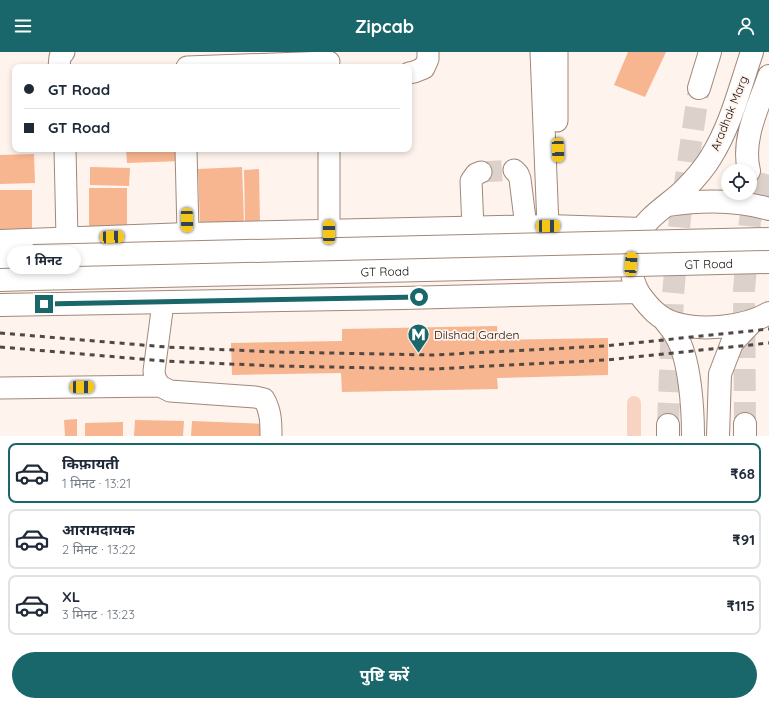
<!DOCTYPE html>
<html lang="hi">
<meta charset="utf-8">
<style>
body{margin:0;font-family:Quicksand,"Noto Sans Devanagari",sans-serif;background:#f2f2f3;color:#1f2937;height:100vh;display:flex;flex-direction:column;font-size:15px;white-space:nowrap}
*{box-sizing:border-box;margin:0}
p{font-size:13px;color:#747a83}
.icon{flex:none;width:22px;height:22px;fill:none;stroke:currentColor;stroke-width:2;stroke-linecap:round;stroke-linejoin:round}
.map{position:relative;height:384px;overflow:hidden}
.sheet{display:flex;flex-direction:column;background:#fff;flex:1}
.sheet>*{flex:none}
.top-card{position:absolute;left:12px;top:12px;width:400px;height:88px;border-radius:8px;box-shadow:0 2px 6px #0003;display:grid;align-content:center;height:88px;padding:0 12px;background:#fff}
.buttons{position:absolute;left:721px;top:112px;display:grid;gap:8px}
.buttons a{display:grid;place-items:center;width:36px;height:36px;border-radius:50%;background:#fff;box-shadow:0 2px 6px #0003;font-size:20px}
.end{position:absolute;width:18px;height:18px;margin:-9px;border:5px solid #19676b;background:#fff;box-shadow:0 0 0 2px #fff}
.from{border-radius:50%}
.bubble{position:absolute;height:28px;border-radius:14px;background:#fff;box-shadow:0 2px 6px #0003;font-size:13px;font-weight:700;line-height:28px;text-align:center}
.car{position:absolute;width:12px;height:24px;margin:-12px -6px;border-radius:5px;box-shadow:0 0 3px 1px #0007;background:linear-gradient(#f5c518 24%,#345 0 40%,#f5c518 0 76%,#345 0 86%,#f5c518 0)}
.top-card b{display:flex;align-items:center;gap:14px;height:38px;font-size:15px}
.top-card b+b{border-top:1px solid #e0e1e3}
.top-card i{width:10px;height:10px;background:#1f2937}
ul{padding:7px 0 0;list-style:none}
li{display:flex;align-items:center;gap:12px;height:60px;margin:0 8px 6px;padding:0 4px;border:2px solid #e0e1e3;border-radius:8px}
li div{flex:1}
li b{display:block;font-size:15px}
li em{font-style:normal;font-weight:700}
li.selected{border-color:#19676b}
li>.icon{width:36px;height:36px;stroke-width:1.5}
.action{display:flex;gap:8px;margin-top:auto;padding:8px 12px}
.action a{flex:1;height:46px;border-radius:24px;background:#19676b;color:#fff;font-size:16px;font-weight:700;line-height:46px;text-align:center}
header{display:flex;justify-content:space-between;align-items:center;height:52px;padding:0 12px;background:#19676b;color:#fff;font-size:18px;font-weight:700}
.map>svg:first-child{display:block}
</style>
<header><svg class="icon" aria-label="menu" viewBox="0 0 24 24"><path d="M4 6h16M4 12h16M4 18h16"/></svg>Zipcab<svg class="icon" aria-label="person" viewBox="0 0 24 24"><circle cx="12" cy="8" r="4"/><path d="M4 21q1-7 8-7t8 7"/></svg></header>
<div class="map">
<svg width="769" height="384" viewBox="0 0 769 384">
<rect width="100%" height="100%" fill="#fef3ed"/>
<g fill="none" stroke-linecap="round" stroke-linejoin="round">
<path stroke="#f6d4c1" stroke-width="14" d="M634 384V351"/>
</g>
<path fill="#f7b690" d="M628 0H666L645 45 614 33Z
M126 97H182V109L127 111Z
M34 102 35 131 0 132V103Z
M90 115 130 116 129 134 90 133Z
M242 115 244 170 200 172 198 117Z
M259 117 260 171 245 172 244 118Z
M89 136H127V178H89Z
M0 138H32V180H0Z
M497 274 498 288 608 286V323L497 326 498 337 342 340 341 321 232 323 231 291 342 289V277Z
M77 367V384H65L64 368Z
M135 368 184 369 183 384H134Z
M192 369 266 372 265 384H191Z
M123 370V384H85V371Z"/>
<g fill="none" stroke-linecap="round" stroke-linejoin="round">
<path stroke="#dcd1cb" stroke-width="21" stroke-dasharray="21 10" stroke-linecap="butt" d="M481 120 514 118"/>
<path stroke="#dcd1cb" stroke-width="22" stroke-dasharray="22 11" stroke-linecap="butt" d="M745 372 744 238 750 168 769 112
M668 373 673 243 680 166 699 36"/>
<defs>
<path id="minor" d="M541 0 548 174
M557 0V69
M59 15 60 5 64 0
M187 15 329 10
M409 21 414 20 424 16 428 7V0
M65 97 67 186
M186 97 188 182
M514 118 518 122 520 127 526 175
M473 176 471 129 476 122 481 120
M329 180V97
M160 334 155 326 154 319 163 251
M0 336 160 334 170 339 255 345 264 347C271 359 271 371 271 384"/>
<path id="major" d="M752 0C740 35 731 73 711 105 704 117 694 128 684 138 674 148 661 156 650 167 631 186 625 220 640 243 649 255 659 267 674 271 701 279 744 276 769 261
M699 36 710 0
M749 119C741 87 759 53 769 24
M667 153C701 148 736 147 769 157
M0 189 188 182 548 174 642 177
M0 253 403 246 638 240
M663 266C667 272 673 278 676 284 690 306 693 357 693 384
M745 372V384
M668 373V384
M718 384 720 322 732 291 754 268"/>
<path id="highway" d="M0 205 33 204
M0 228 33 227"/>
</defs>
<use href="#minor" stroke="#a0887a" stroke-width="23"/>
<use href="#major" stroke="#a0887a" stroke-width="24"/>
<use href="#highway" stroke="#a0887a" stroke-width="24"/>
<use href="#minor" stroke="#fff" stroke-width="21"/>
<use href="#major" stroke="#fff" stroke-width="22"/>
<use href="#highway" stroke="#fff" stroke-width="22"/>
<path stroke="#524843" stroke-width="3" stroke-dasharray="5 5" stroke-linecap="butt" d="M0 281 166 295 277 300 433 303 605 294 769 277
M0 295 164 309 276 314 433 317 606 308 769 291"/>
<defs>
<g id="highway-bridge">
<path d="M33 204 769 187"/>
<path id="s1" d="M33 227 769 210"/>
</g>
</defs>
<use href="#highway-bridge" stroke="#a0887a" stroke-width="24" stroke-linecap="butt"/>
<use href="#highway-bridge" stroke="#fff" stroke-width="22"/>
</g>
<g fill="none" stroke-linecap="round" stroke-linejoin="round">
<path stroke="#19676b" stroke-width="5" d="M44 252 419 245"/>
</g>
<defs>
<symbol id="metro-pin" viewBox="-11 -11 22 30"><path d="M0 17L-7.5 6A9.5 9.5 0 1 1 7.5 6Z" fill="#19676b" stroke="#fef3ed"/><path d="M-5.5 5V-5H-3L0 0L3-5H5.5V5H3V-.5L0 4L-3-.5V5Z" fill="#fff"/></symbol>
</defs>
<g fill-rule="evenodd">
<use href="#metro-pin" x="406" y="270" width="25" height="34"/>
</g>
<g text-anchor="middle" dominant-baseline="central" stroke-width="3.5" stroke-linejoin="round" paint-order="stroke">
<g font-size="12" fill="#180f0a" stroke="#fef3ed">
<text transform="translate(729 61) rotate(-68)">Aradhak Marg</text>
<text stroke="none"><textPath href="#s1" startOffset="676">GT Road</textPath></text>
<text stroke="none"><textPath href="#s1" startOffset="352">GT Road</textPath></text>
</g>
<g font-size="12" fill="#180f0a" stroke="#fef3ed" text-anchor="start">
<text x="434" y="282">Dilshad Garden</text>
</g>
</g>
</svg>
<div class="buttons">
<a><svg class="icon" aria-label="locate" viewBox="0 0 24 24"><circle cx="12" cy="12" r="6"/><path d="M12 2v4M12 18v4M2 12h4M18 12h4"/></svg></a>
</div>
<i class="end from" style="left:419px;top:245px"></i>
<i class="end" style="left:44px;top:252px"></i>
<div class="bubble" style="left:7px;top:194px;width:74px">1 मिनट</div>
<i class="car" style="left:558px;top:98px;rotate:178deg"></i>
<i class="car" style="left:187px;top:168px;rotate:179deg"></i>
<i class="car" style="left:548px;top:174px;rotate:89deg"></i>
<i class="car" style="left:329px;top:180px;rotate:0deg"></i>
<i class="car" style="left:112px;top:185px;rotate:88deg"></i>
<i class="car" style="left:631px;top:212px;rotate:4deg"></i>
<i class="car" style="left:82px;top:335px;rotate:89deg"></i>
<div class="top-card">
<b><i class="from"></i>GT Road</b>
<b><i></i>GT Road</b>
</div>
</div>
<section class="sheet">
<ul>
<li class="selected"><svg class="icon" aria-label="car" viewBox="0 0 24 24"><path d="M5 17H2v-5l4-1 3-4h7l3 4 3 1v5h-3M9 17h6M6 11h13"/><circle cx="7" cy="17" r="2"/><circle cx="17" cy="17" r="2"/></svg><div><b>किफ़ायती</b><p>1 मिनट · 13:21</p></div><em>₹68</em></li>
<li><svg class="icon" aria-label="car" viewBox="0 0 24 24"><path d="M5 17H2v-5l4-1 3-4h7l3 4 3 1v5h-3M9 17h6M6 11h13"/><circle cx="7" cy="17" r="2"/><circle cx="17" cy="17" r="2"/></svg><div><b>आरामदायक</b><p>2 मिनट · 13:22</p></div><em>₹91</em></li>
<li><svg class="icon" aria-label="car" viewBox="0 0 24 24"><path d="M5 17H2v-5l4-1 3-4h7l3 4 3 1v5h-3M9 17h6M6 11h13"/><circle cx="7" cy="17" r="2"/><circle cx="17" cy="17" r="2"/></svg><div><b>XL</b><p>3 मिनट · 13:23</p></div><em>₹115</em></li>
</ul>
<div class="action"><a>पुष्टि करें</a></div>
</section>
